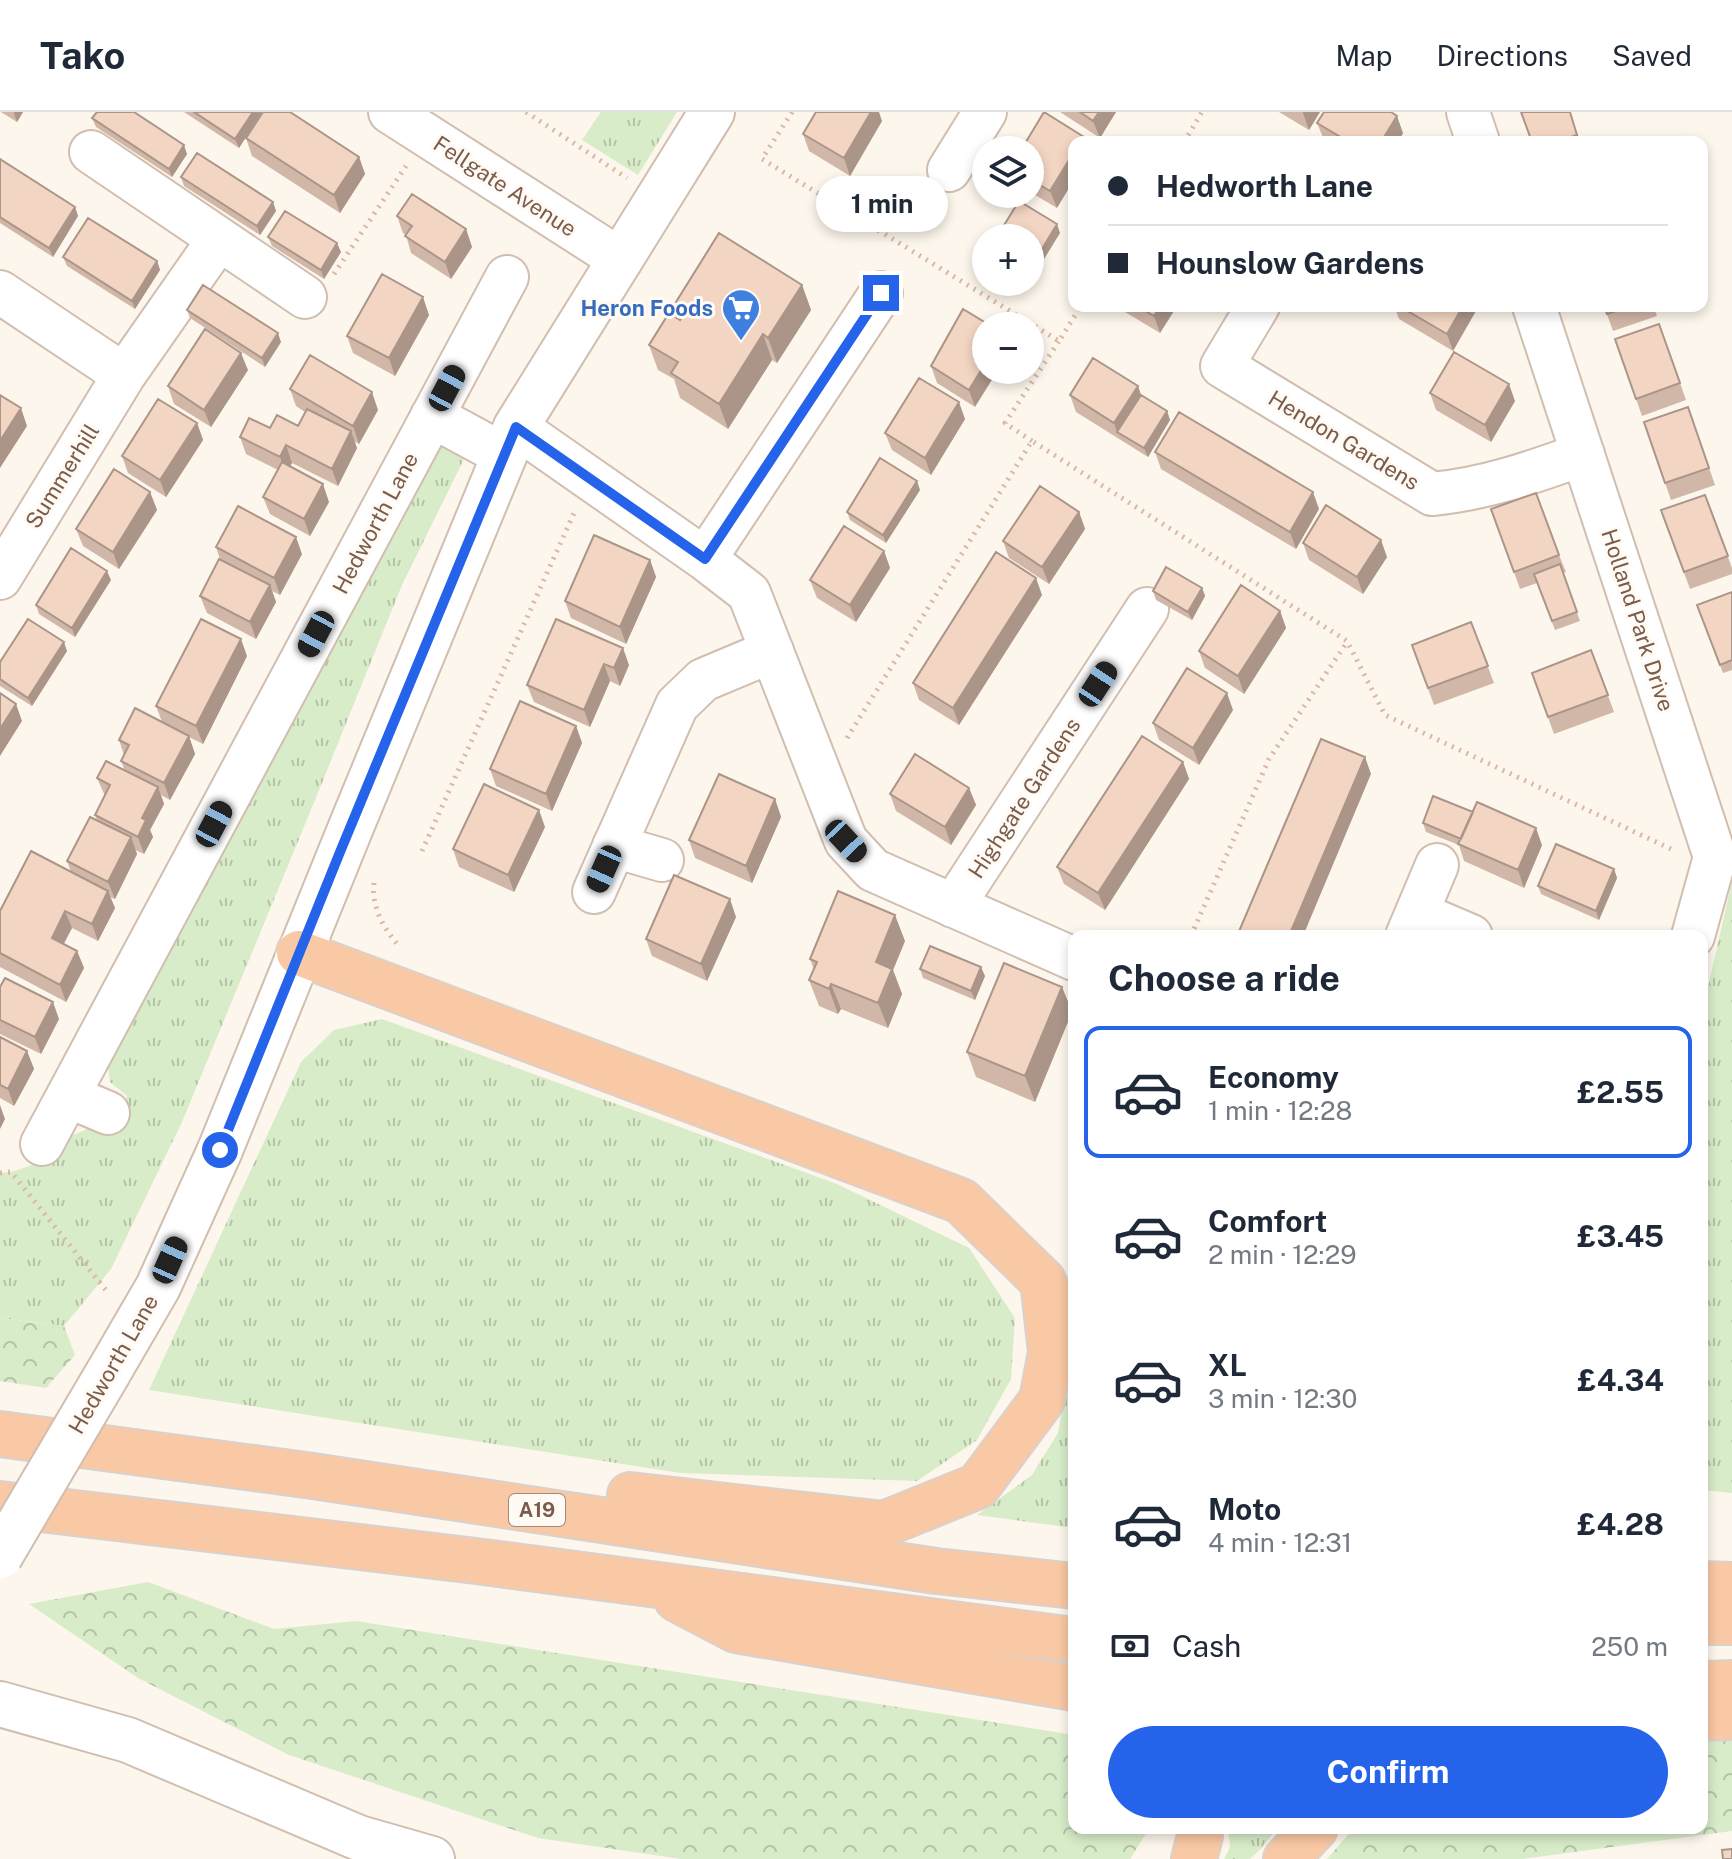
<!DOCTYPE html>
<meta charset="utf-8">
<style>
body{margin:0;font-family:"Public Sans",sans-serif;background:#f2f2f3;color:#1f2937;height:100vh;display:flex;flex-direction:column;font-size:30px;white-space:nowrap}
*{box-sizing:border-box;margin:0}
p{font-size:26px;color:#747a83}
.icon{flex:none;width:44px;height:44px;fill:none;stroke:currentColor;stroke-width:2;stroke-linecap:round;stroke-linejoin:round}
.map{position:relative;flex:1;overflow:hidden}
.sheet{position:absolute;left:1068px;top:818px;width:640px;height:904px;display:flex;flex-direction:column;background:#fff;border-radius:16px;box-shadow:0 4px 12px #0003}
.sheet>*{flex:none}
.guide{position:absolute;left:1068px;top:24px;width:640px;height:176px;border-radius:16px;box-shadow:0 4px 12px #0003;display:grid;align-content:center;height:176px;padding:0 40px;background:#fff}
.tools{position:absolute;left:972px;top:24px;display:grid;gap:16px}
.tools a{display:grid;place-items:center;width:72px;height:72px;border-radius:50%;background:#fff;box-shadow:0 4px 12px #0003;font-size:40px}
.end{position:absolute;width:36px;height:36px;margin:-18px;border:10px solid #2563eb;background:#fff;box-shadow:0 0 0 4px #fff}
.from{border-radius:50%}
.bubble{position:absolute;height:56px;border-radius:28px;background:#fff;box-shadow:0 4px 12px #0003;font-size:26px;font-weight:700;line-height:56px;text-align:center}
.car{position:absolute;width:24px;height:48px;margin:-24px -12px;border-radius:10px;box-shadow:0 0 6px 2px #0007;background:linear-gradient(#222 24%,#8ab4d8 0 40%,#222 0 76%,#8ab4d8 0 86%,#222 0)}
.guide b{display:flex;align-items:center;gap:28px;height:76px;font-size:30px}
.guide b+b{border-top:2px solid #e0e1e3}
.guide i{width:20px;height:20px;background:#1f2937}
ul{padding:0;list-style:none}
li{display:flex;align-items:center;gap:24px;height:132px;margin:0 16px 12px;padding:0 24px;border:4px solid transparent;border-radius:16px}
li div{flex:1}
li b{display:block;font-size:30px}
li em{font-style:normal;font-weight:700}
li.on{border-color:#2563eb}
li>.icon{width:72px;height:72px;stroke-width:1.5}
h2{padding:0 40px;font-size:36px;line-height:96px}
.pay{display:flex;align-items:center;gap:20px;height:88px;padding:0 40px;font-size:30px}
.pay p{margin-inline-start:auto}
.button{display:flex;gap:16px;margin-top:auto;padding:16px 40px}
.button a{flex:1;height:92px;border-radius:48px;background:#2563eb;color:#fff;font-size:32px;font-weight:700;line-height:92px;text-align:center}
header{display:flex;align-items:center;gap:48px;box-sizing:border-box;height:112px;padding:0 40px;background:#fff;border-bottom:2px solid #e0e1e3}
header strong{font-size:38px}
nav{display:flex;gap:44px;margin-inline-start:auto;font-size:28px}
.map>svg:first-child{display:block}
</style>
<header>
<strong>Tako</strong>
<nav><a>Map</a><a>Directions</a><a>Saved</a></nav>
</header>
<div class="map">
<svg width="1732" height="1747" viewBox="0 0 1732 1747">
<defs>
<pattern id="grass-tufts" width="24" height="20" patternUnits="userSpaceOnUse" patternTransform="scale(2)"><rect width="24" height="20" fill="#d8ecc9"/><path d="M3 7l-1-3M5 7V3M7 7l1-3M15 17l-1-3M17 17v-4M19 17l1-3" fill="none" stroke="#b4c2a5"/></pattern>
<pattern id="forest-crowns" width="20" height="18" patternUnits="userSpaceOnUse" patternTransform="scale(2)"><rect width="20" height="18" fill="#d8ecc9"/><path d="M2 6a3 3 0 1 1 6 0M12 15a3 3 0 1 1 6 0" fill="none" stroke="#b4c2a5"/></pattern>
</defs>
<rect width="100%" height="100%" fill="#fdf6ec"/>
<path fill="url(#grass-tufts)" d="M601 0H677L638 63 582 28Z
M439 334 451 336 464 347 402 473 315 688 182 1010 111 1157 64 1214 0 1206V1061L11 1060 60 1044 71 1024 87 1017H108L127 984 110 970 107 948Z
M1732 769V1381L1702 1378V902Z
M382 907 837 1072 969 1136 1015 1206 1011 1267 977 1328 917 1369 680 1361 149 1278 301 950 334 918Z
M1065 1279 1074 1296V1416L977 1403 1032 1363 1058 1321Z
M1228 1716H1277L1263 1735 1250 1747H1224L1230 1735Z"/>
<path fill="url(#forest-crowns)" d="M0 1206 64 1214 75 1243 46 1276 0 1269Z
M148 1470 274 1517 356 1509 1074 1623V1716H1147V1720L1130 1747H681L538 1726 289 1643 138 1566 29 1492Z
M1732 1621V1719L1523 1747H1327L1354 1716H1702V1623Z"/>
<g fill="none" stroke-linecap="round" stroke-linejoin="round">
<defs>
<path id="minor" d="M390 0 621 148
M1468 0 1478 30
M91 40 305 185
M949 58 985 0
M0 180 124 263 0 466
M1258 194 1222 254 1432 382C1485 377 1534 360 1583 342
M1534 194 1715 745 1693 824
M124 263 219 127
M432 304 504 343
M516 315 705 447 749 481 846 729 873 758 1074 847
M705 447 881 181
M614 734 662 748
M594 780 677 593 703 568 772 539
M953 794 1147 497
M1417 801 1471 824
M1407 824 1437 753
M68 984 108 1001
M42 1032 507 165"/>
<path id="tertiary" d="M108 1261 158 1175 220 1038 351 715 516 315 712 0
M0 1592 128 1628 359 1726 432 1747"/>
<path id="trunk" d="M299 841 961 1089 1043 1169 1054 1193
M0 1322 313 1364 936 1459 1074 1474
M630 1383 884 1412 978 1374 1042 1288 1051 1240 1043 1169
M0 1392 476 1449 1074 1528
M1702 1472 1732 1473
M677 1487 736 1518 1074 1576
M1702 1510H1732
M1702 1572 1732 1571
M1702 1606 1732 1605
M1194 1747 1200 1724 1199 1716
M1286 1747 1315 1716"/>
</defs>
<use href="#minor" stroke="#d1beb0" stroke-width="46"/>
<use href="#tertiary" stroke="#d1beb0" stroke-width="48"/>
<use href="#trunk" stroke="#dad1cd" stroke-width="48"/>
<path stroke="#d9b8a5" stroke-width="5" stroke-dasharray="2 6" stroke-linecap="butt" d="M526 0 627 66
M792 0 762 47 1059 229 1081 194
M1184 30 1202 0
M334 162 406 54
M1032 329 1005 311 1059 229
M847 626 1032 329 1347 529 1385 603 1671 737
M422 739 574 401
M374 771C371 795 384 817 399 834
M1191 824 1269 647 1347 530
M0 1061 11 1060 109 1182"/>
<use href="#minor" stroke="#fff" stroke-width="42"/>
<use href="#tertiary" stroke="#fff" stroke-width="44"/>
<use href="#trunk" stroke="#f9c8a4" stroke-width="44"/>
<defs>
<path id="tertiary-bridge" d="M0 1444 108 1261"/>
</defs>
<use href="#tertiary-bridge" stroke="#d1beb0" stroke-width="48" stroke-linecap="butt"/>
<use href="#tertiary-bridge" stroke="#fff" stroke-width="44"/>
</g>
<path fill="#d1b7a8" d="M1 0H23L17 10Z
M184 0H262L239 36Z
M1044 0 1057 96 1030 80V38Z
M1060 0H1116L1100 26Z
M1279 0H1320L1309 18Z
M1570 0 1580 30H1532Z
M92 6 187 42 172 65 96 15Z
M882 9 850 64 809 39 803 22Z
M1317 11 1403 21 1398 30H1327L1324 28Z
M246 26 359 45 365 62 340 101 252 44Z
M0 47 75 95 78 104 53 145 0 111Z
M181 65 273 90 276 99 260 123 184 74Z
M397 104 466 117 472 135 451 167 411 141 406 123 403 121Z
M268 125 341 140 324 167 272 134Z
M63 145 157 149 160 158 135 197 67 154Z
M802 173 811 198 777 251 772 248 728 317 680 286 674 267 658 258 649 233 680 208 681 205 676 190Z
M1118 194H1177L1160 221 1120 197Z
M1394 194H1476L1477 197 1453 239 1399 207Z
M1604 194H1653L1657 204 1613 219Z
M963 197 975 295 937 271 931 254Z
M187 198 281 230 265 255 190 206Z
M429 203 395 264 353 241 347 224Z
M1659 212 1686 288 1642 304 1615 227Z
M248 258 211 315 174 292 168 274Z
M1138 274 1141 283 1167 299 1170 308 1148 345 1076 300 1070 283Z
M290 277 378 298 359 332 354 329 357 336 338 374 292 351 290 355 329 390 310 424 270 402 263 385 278 358 246 342 240 325 270 316 298 314 305 300 296 294Z
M1430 281 1515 289 1491 330 1436 298Z
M1688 295 1715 373 1671 388 1644 310Z
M965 307 931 363 892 338 885 321Z
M197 311 203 328 166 385 128 361 122 344Z
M1155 340 1319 397 1296 437 1161 357Z
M920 378 886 431 850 408 847 400Z
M150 380 157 398 119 457 83 434 76 417Z
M1705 383 1732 456V462L1690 477 1661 398Z
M1079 400 1085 417 1049 472 1009 446 1003 429Z
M1303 431 1387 445 1363 482 1309 448Z
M216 435 302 442 280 483 272 479 276 490 256 527 207 501 200 484 220 447Z
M884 439 890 456 856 510 817 486 810 468Z
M1559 443 1566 460 1563 461 1580 509 1555 518 1537 471 1520 477 1514 460Z
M650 448 656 465 626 532 571 506 565 489Z
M111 468 75 525 39 502 36 493Z
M1202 476 1205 484 1192 508 1156 488 1153 479Z
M1732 480V558L1723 561 1697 493Z
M1042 483 959 613 919 588 913 571Z
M1280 499 1286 516 1244 582 1205 556 1199 539Z
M556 507 629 553 620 574 610 569 590 615 534 590 527 573Z
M1471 510 1494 571 1434 593 1412 533Z
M1591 538 1614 600 1554 622 1532 561Z
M67 539 32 594 0 574V550Z
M247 544 203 632 189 625 195 642 170 688 161 683 164 692 150 718 153 725 144 742 135 738 137 742 115 787 110 785 115 796 98 829 72 816 63 832 77 839 84 856 66 890 0 855V799L71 760 67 749 97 708 95 703 105 684 97 666 125 659 121 649 124 643 119 628 162 610 156 594Z
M1233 598 1199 653 1159 628 1153 611Z
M576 614 582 631 552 699 496 674 490 657Z
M1183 650 1189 667 1105 798 1064 772 1057 755Z
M969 676 976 693 951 733 896 699 890 682Z
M775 687 781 705 752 771 695 746 689 728Z
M1423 711 1542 733 1524 776 1464 749 1459 733 1426 720Z
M545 715 514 780 459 755 453 737Z
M1614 757 1617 766 1599 808 1541 782 1538 774Z
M736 805 707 869 652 844 646 827Z
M905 829 893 858 902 882 888 916 841 897 838 902 819 894 809 868 814 858 810 847Z
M920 857 985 864 975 888 923 866Z
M0 875 59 907 41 942 0 922Z
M1062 875 1072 900 1035 990 976 965 967 940Z
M0 925 27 939 34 957 14 994 0 986Z"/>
<path fill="#aa9588" d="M14 0H23L17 10 14 1Z
M253 0H262L239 36 235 27Z
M871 0H879L882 9 850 64 844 46Z
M1099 0H1116L1100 26 1093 9Z
M1303 0H1320L1309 18 1303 1Z
M1397 4 1403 21 1398 30H1381Z
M184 33 187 42 172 65 169 57Z
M1074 40V68L1057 96 1050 79Z
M359 45 365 62 340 101 334 83Z
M273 90 276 99 260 123 257 114Z
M75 95 78 104 53 145 49 136Z
M1057 112 1060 121 1027 175 1026 170H1030V157Z
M466 117 472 135 451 167 445 150Z
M337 131 341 140 324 167 321 158Z
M157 149 160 158 135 197 132 189Z
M802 173 811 198 777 251 768 226Z
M423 185 429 203 395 264 389 246Z
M1160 194H1177L1160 221 1154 204Z
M1463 194H1476L1477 197 1453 239 1447 222Z
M278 221 281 230 265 255 262 246Z
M763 222 772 248 728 317 719 292Z
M241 241 248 258 211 315 204 298Z
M986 250V258H998L975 295 969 278Z
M1509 272 1515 289 1491 330 1485 313Z
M1138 274 1144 292 1117 320 1114 311Z
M372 280 378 298 359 332 353 314Z
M959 290 965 307 931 363 925 346Z
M21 296 27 314 0 356V329Z
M1167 299 1170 308 1148 345 1144 336Z
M197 311 203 328 166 385 160 368Z
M351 319 357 336 338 374 332 357Z
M286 333 292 351 286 362 280 345Z
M917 369 920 378 886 431 883 423Z
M323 372 329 390 310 424 304 407Z
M150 380 157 398 119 457 113 440Z
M1313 380 1319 397 1296 437 1290 420Z
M1079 400 1085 417 1049 472 1042 455Z
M296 425 302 442 280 483 274 466Z
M1381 428 1387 445 1363 482 1357 465Z
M884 439 890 456 856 510 850 493Z
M650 448 656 465 626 532 620 515Z
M107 459 111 468 75 525 72 516Z
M1036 466 1042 483 959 613 953 596Z
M270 473 276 490 256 527 250 510Z
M1202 476 1205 484 1192 508 1188 500Z
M1280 499 1286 516 1244 582 1238 564Z
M241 527 247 544 203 632 196 614Z
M64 530 67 539 32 594 28 586Z
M623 536 629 553 620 574 614 556Z
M604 552 610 569 590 615 584 598Z
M1227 581 1233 598 1199 653 1193 636Z
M16 592 22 609 0 644V617Z
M576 614 582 631 552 699 546 682Z
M189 624 195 642 170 688 164 671Z
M1365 645 1371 662 1303 824H1289Z
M1183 650 1189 667 1105 798 1098 781Z
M158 675 164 692 150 718 153 725 144 742 138 725 142 706Z
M969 676 976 693 951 733 945 715Z
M775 687 781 705 752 771 746 754Z
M539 698 545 715 514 780 508 763Z
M1536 716 1542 733 1524 776 1518 758Z
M131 725 137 742 115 787 108 770Z
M1614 757 1617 766 1599 808 1596 799Z
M108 779 115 796 98 829 92 812Z
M730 787 736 805 707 869 701 852Z
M65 799 72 816 58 843 52 826Z
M895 803 905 829 893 858 902 882 888 916 878 891 876 850Z
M77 839 84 856 66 890 60 873Z
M981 855 985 864 975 888 971 879Z
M831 872 841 897 838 902 829 877Z
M1062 875 1072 900 1035 990 1025 964Z
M53 890 59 907 41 942 35 925Z
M27 939 34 957 14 994 8 977Z
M0 993 5 1007 0 1017Z"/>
<path fill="#f3d5c3" stroke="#aa9588" stroke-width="2" d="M97 0H134L184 33 169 57 92 6Z
M194 0H253L235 27Z
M263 0H290L359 45 334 83 246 26Z
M816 0H871L844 46 803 22Z
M1044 0 1084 25 1080 30H1074V40L1050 79 1030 67V38H1021Z
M1080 0H1099L1093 9Z
M1324 0H1391L1397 4 1381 30H1349L1317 11Z
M1521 0H1570L1577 23 1556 30H1532Z
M197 41 273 90 257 114 181 65Z
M0 47 75 95 49 136 0 105Z
M412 82 466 117 445 150 405 124 412 114 397 104Z
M1019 89 1057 112 1030 157V126H996Z
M285 99 337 131 321 158 268 125Z
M88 106 157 149 132 189 63 145Z
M719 121 802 173 768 226 763 222 719 292 671 261 678 250 649 233 669 201 680 208 686 197 676 190Z
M382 162 423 185 389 246 347 224Z
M203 173 278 221 262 246 187 198Z
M1137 194H1160L1154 204Z
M1399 194H1463L1447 222Z
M1604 194H1631L1607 202Z
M963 197 991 214H986V250L969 278 931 254Z
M1659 212 1680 271 1636 287 1615 227Z
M205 217 241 241 204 298 168 274Z
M1454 240 1509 272 1485 313 1430 281Z
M310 243 372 280 353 314 290 277Z
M1093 246 1138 274 1114 311 1070 283Z
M919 266 959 290 925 346 885 321Z
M0 283 21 296 0 329Z
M1141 283 1167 299 1144 336 1117 320Z
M158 287 197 311 160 368 122 344Z
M1688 295 1709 356 1665 371 1644 310Z
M307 297 351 319 332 357 286 333 280 345 240 325 249 306 270 316 277 303 298 314Z
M1179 300 1313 380 1290 420 1155 340Z
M880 346 917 369 883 423 847 400Z
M282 350 323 372 304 407 263 385Z
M114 357 150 380 113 440 76 417Z
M1040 374 1079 400 1042 455 1003 429Z
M1536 381 1559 443 1514 460 1491 397Z
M1705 383 1728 444 1684 460 1661 398Z
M1326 393 1381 428 1357 465 1303 431Z
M238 394 296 425 274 466 216 435Z
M844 414 884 439 850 493 810 468Z
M594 423 650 448 620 515 565 489Z
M71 436 107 459 72 516 36 493Z
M996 440 1036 466 953 596 913 571Z
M219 447 270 473 250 510 200 484Z
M1560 452 1577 500 1552 509 1534 462Z
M1166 455 1202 476 1188 500 1153 479Z
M1241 473 1280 499 1238 564 1199 539Z
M1732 480V548L1720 553 1697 493Z
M28 507 64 530 28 586 0 567V550Z
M201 507 241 527 196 614 156 594Z
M556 507 623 536 614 556 604 552 584 598 527 573Z
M1471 510 1488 554 1428 576 1412 533Z
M1591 538 1608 583 1548 605 1532 561Z
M1187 556 1227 581 1193 636 1153 611Z
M0 581 16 592 0 617Z
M520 589 576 614 546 682 490 657Z
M135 596 189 624 164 671 121 649 129 633 119 628Z
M1142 624 1183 650 1098 781 1057 755Z
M1321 627 1365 645 1289 824H1237Z
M915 642 969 676 945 715 890 682Z
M106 649 158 675 142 706 146 708 138 725 95 703 110 673 97 666Z
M719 662 775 687 746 754 689 728Z
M484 672 539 698 508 763 453 737Z
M1433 684 1473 700 1461 727 1423 711Z
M1477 690 1536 716 1518 758 1458 732Z
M90 705 131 725 108 770 67 749Z
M1556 732 1614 757 1596 799 1538 774Z
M31 739 108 779 92 812 65 799 52 826 77 839 60 873 0 841V799Z
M674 763 730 787 701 852 646 827Z
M838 779 895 803 876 850 892 857 878 891 831 872 829 877 809 868 817 850 810 847Z
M930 834 981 855 971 879 920 857Z
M1004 851 1062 875 1025 964 967 940Z
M5 866 53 890 35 925 0 908V875Z
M0 925 27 939 8 977 0 973Z
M1732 1737V1747H1723L1722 1738Z"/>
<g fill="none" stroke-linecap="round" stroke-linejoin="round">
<path stroke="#2563eb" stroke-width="10" d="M220 1038 340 740 516 315 705 447 881 181"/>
</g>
<defs>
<symbol id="supermarket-pin" viewBox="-11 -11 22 30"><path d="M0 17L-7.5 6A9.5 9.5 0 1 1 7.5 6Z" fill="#3f7fe0" stroke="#fffaf3"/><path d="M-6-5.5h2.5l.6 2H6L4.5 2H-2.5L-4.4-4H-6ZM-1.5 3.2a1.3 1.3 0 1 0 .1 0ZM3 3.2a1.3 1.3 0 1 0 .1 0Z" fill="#fff"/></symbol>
</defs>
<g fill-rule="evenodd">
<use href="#supermarket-pin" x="719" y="174" width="44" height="60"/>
</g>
<g text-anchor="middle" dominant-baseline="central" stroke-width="6" stroke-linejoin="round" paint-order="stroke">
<rect fill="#fffaf3" stroke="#a28b7f" stroke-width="2" x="509" y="1382" width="56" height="32" rx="6"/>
<g font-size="20" font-weight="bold" fill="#7a5c4d">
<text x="537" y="1398">A19</text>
</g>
<g font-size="22" fill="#7a5c4d" stroke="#fffaf3">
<text transform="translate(505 74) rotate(33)">Fellgate Avenue</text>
<text transform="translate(1344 328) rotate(31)">Hendon Gardens</text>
<text transform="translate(62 364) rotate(-58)">Summerhill</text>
<text transform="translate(375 411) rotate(-62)">Hedworth Lane</text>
<text transform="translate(1638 508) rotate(72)">Holland Park Drive</text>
<text transform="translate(1024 686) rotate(-57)">Highgate Gardens</text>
<text transform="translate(113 1252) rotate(-60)">Hedworth Lane</text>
</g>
<g font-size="22" font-weight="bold" fill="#366cbe" stroke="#fffaf3" text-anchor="end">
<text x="713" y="196">Heron Foods</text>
</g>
</g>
</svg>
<div class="tools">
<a><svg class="icon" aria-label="layers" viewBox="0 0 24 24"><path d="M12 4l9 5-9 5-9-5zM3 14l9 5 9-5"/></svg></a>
<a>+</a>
<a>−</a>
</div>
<i class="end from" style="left:220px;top:1038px"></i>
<i class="end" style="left:881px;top:181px"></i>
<div class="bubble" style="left:816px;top:64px;width:132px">1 min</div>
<i class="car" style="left:447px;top:276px;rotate:28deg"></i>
<i class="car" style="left:316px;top:522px;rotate:208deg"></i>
<i class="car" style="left:1098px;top:572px;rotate:33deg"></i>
<i class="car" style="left:214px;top:712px;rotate:28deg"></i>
<i class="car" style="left:846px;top:729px;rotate:137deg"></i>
<i class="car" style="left:604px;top:757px;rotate:204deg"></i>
<i class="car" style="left:170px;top:1148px;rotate:24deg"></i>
<div class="guide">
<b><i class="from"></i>Hedworth Lane</b>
<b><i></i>Hounslow Gardens</b>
</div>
<section class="sheet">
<h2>Choose a ride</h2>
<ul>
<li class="on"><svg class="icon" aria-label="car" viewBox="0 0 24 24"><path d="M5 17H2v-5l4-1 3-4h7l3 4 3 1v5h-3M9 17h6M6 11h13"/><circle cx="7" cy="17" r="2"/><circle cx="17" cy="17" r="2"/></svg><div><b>Economy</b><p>1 min · 12:28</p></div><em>£2.55</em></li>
<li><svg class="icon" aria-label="car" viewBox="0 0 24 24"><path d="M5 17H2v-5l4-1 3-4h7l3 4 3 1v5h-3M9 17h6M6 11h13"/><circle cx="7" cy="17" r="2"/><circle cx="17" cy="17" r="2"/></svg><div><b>Comfort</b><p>2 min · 12:29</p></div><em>£3.45</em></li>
<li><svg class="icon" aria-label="car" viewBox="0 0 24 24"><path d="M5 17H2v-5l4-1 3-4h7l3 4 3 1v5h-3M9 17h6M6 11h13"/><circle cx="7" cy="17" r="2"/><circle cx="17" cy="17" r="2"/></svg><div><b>XL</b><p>3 min · 12:30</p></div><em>£4.34</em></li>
<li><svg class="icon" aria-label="car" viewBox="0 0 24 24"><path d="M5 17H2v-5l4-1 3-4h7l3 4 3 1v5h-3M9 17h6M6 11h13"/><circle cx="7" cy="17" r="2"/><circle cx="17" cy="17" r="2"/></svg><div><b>Moto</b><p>4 min · 12:31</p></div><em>£4.28</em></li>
</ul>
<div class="pay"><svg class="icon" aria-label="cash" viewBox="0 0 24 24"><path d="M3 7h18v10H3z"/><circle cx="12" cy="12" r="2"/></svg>Cash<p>250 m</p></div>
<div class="button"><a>Confirm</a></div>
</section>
</div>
